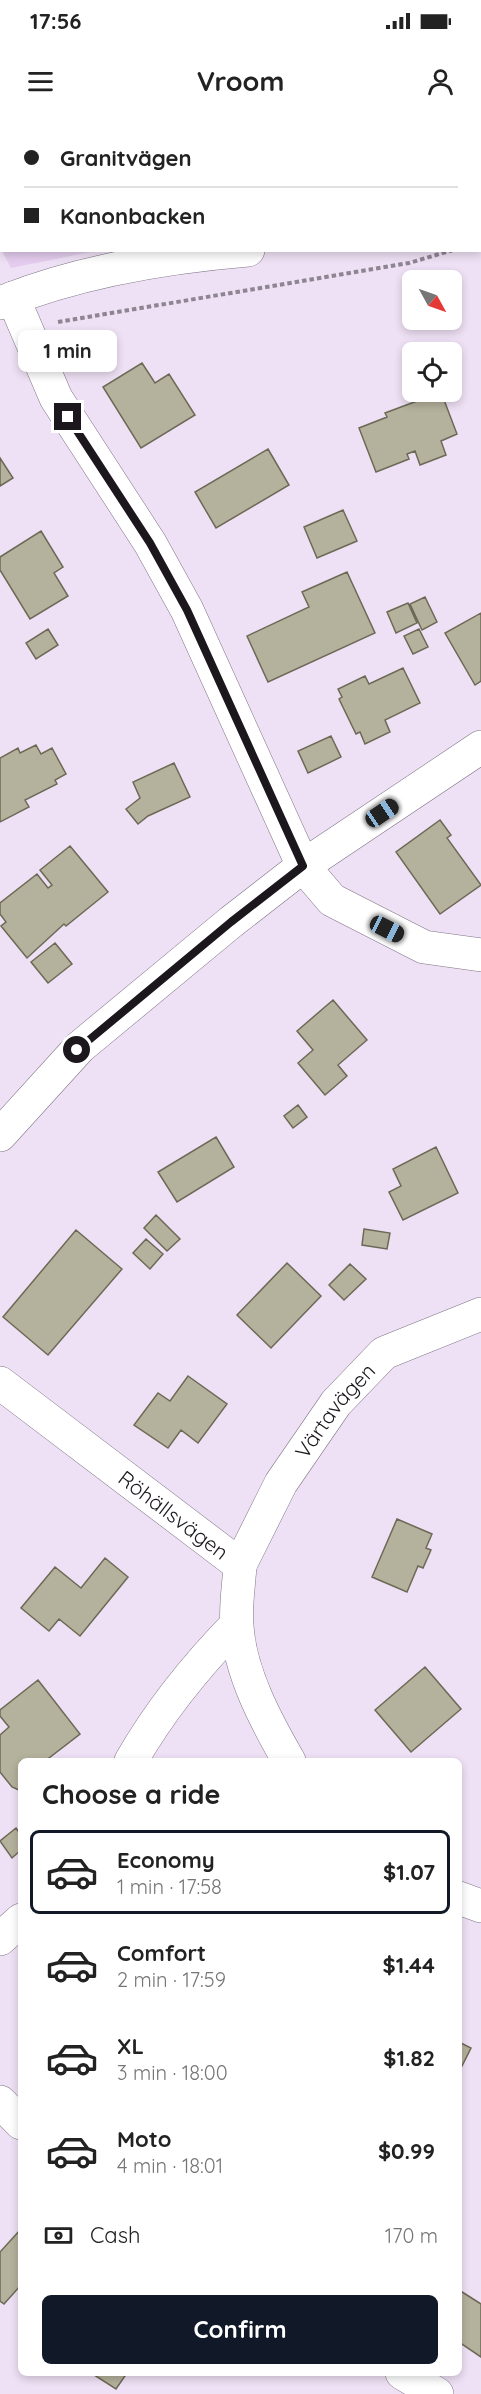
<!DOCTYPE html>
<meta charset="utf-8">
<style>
body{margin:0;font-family:Quicksand,sans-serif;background:#f6f6f6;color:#222;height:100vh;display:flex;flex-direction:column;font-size:22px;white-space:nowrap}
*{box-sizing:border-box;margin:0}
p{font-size:20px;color:#767676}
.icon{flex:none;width:33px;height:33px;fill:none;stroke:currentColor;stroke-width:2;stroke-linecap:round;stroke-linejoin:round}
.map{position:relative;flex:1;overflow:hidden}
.details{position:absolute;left:18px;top:1638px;width:444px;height:618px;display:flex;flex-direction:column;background:#fff;border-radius:9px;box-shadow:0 3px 9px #0003}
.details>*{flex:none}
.hud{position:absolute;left:0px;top:0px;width:482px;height:132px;box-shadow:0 3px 9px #0003;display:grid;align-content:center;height:132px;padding:0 24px;background:#fff}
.needle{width:39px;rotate:130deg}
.fabs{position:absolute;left:402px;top:150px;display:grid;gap:12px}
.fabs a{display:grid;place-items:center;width:60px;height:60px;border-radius:9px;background:#fff;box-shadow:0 3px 9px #0003;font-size:30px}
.end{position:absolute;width:27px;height:27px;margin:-14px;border:8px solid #1b171d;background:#fff;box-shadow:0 0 0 3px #fff}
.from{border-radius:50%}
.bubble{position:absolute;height:42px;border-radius:9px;background:#fff;box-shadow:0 3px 9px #0003;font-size:20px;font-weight:700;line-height:42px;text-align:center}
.car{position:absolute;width:18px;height:36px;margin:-18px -9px;border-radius:8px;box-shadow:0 0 4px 2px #0007;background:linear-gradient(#222 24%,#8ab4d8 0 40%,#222 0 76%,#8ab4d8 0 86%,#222 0)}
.hud b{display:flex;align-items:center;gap:21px;height:57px;font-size:22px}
.hud b+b{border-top:2px solid #e0e0e0}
.hud i{width:15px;height:15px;background:#222}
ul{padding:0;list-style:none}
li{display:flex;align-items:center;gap:18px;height:84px;margin:0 12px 9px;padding:0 12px;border:3px solid transparent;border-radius:9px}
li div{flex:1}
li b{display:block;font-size:22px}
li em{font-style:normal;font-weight:700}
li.selected{border-color:#111827}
li>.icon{width:54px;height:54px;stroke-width:1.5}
h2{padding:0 24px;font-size:27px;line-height:72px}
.pay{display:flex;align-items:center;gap:15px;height:66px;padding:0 24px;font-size:22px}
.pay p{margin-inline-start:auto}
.button{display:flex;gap:12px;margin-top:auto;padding:12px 24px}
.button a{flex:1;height:69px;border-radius:9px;background:#111827;color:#fff;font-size:24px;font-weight:700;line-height:69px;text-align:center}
.status{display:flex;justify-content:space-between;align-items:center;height:42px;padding:0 30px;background:#fff;direction:ltr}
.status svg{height:16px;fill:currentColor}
header{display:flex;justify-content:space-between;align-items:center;height:78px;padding:0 24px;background:#fff;font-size:27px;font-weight:700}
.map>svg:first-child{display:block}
</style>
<div class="status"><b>17:56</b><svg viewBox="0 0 49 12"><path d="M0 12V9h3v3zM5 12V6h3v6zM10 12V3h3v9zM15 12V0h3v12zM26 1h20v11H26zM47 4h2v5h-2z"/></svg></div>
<header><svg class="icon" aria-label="menu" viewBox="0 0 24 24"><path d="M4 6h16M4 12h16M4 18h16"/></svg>Vroom<svg class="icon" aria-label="person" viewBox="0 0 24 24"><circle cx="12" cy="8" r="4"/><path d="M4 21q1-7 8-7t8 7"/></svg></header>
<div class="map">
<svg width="481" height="2274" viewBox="0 0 481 2274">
<rect width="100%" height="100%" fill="#efe1f5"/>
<path fill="#e4ccee" d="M0 0H180L181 1 2 2 1 129Z
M2 131H95L11 148Z"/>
<path fill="#b4b19c" stroke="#6c6956" stroke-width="1.5" d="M317 0H392L393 2H318Z
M142 243 155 263 169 254 195 295 141 328 103 267Z
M441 272 457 314 441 321 446 335 420 345 415 331 407 334 409 339 376 352 359 308 387 297 385 293Z
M268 329 289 365 216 408 195 372Z
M0 338 13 358 0 366Z
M343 390 357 421 317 438 304 407Z
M41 411 63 447 54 453 68 476 30 499 0 450V437Z
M347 452 375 513 268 562 247 516 309 487 302 472Z
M425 477 437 502 422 510 410 484Z
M408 483 417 503 396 513 387 492Z
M481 493V561L475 565 445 513Z
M48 509 58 525 36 539 26 523Z
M419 509 428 527 413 534 404 516Z
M403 548 420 583 385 600 390 612 365 624 360 612 356 614 339 579 342 577 338 569 365 556 369 564Z
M331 616 341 637 308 653 298 631Z
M36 625 41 634 52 628 66 654 55 660 57 664 25 680 29 687 0 702V638L18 628 20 633Z
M174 643 190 677 148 696 138 704 126 689 140 678 133 662Z
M440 700 451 715 447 718 481 765 440 794 396 732Z
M70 726 108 772 66 806 64 804 27 838 1 806 6 802 0 794V783L37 754 48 768 52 765 40 750Z
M55 823 72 844 48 863 31 842Z
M333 880 367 920 338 945 347 956 325 975 298 943 313 930 297 911Z
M298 985 307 997 293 1008 284 996Z
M216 1017 234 1047 177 1082 158 1052Z
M436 1027 458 1073 403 1100 389 1072 401 1066 393 1049Z
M156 1095 180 1119 167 1131 144 1108Z
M364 1109 390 1113 387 1129 362 1125Z
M76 1110 122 1149 48 1235 3 1197Z
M146 1119 163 1134 150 1149 133 1133Z
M287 1143 321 1176 271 1228 237 1195Z
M350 1144 366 1159 344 1180 329 1165Z
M188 1256 227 1284 198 1323 181 1310 168 1328 134 1305 158 1273 170 1281Z
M397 1399 432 1414 426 1428 431 1430 423 1448 418 1446 407 1472 372 1457Z
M105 1438 128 1457 80 1516 59 1499 49 1511 21 1488 55 1447 81 1468Z
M425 1547 461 1589 411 1632 375 1590Z
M38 1560 80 1614 45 1641H21V1671L12 1667 0 1652V1615L9 1607 0 1596V1590Z
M16 1708 21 1715V1730L12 1738 0 1721Z
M459 1922 471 1928 459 1952Z
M21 2109V2165L4 2184 0 2181V2132Z
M459 2170 481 2184V2237L459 2222Z
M91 2253H127L116 2269Z"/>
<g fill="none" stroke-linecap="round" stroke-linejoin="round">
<defs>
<g id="street">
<path d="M232 0 233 2"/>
<path d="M13 178 56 278 150 423 187 490 303 746 332 780 424 827 481 835"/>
<path d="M0 1015 80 927 231 802 303 746 481 627"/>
<path id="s1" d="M0 1263 240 1445C239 1465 235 1486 237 1506 240 1553 266 1601 289 1641"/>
<path id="s2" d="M240 1445 281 1363 336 1283 384 1233 481 1194"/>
<path d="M131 1641C159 1592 197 1545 236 1505"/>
<path d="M459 1778 481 1786"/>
<path d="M0 1819 21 1800"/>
<path d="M0 1982 21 2003"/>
<path d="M402 2253 437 2274"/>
</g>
<path id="secondary" d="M480 88 481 87
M0 183C79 151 164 137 248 130"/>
</defs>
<use href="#street" stroke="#7f7485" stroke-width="34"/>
<use href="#secondary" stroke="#7f7485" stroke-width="34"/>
<path stroke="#8e8592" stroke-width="4" stroke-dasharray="4.5 3" stroke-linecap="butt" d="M101 2V0
M58 202 409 143 453 130"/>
<use href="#street" stroke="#fff" stroke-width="33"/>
<use href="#secondary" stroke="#fff" stroke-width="33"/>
</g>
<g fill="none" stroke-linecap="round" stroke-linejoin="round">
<path stroke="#1b171d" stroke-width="8" d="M68 297 150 423 187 490 303 746 231 802 77 930"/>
</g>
<g text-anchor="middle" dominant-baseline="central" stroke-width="5" stroke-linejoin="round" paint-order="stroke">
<g font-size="21" fill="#1b171d" stroke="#efe1f5">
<text stroke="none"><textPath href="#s2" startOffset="182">Värtavägen</textPath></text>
<text stroke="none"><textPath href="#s1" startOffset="218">Röhällsvägen</textPath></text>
</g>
</g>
</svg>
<div class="fabs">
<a><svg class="needle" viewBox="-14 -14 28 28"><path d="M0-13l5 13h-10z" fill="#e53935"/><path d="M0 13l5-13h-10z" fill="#767676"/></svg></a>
<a><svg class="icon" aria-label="locate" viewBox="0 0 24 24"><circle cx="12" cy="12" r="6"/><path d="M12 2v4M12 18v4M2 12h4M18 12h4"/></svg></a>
</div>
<i class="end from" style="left:77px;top:930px"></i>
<i class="end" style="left:68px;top:297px"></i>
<div class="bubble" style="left:18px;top:210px;width:99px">1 min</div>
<i class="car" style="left:382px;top:693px;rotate:56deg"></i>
<i class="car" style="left:387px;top:809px;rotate:117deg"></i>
<div class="hud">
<b><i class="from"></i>Granitvägen</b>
<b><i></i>Kanonbacken</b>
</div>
<section class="details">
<h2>Choose a ride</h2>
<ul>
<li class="selected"><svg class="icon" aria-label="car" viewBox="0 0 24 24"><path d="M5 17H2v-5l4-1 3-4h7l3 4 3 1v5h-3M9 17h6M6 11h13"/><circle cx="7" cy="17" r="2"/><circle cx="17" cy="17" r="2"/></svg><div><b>Economy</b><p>1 min · 17:58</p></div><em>$1.07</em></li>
<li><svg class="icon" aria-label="car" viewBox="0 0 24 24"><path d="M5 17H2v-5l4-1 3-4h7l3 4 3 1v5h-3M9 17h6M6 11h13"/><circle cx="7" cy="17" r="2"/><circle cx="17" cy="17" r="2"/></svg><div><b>Comfort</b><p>2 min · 17:59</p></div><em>$1.44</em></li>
<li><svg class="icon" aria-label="car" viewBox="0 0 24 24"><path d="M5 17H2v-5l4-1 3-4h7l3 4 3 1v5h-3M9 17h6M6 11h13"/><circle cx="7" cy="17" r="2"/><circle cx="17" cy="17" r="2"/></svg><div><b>XL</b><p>3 min · 18:00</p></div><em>$1.82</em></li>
<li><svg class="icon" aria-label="car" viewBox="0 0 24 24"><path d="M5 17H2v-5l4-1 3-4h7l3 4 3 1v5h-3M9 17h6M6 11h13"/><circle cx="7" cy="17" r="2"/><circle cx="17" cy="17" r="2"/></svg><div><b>Moto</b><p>4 min · 18:01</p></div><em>$0.99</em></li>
</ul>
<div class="pay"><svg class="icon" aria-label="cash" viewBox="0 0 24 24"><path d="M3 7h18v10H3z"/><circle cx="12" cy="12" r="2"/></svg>Cash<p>170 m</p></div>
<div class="button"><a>Confirm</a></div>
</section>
</div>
